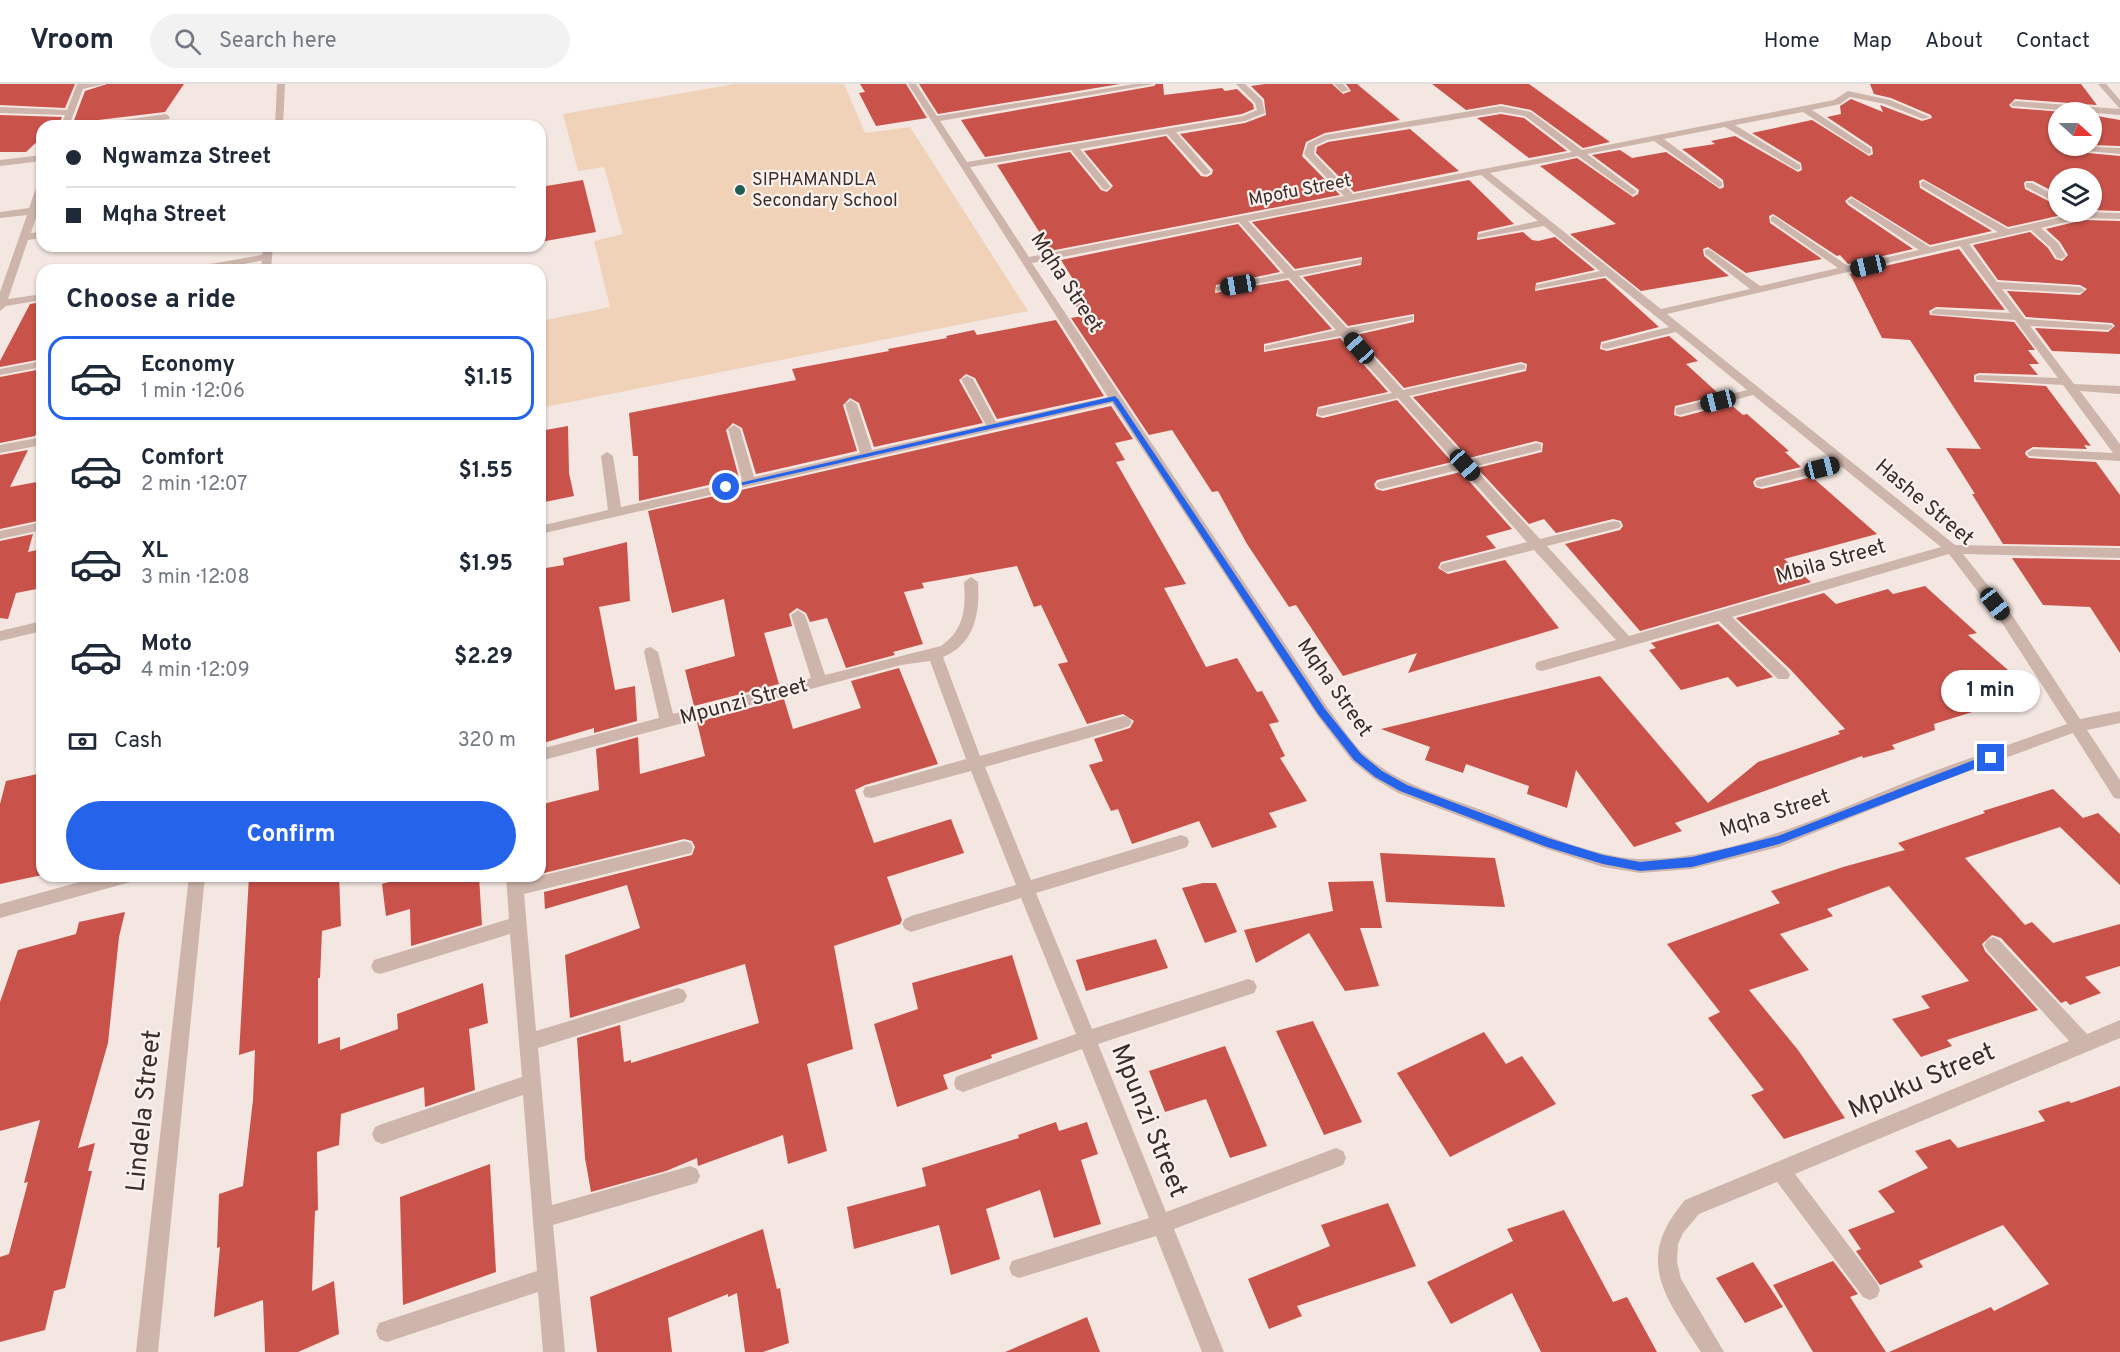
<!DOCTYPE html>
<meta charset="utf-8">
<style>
body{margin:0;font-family:Overpass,sans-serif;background:#f2f2f3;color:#1f2937;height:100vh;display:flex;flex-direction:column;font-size:22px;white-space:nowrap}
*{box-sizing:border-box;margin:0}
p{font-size:20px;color:#747a83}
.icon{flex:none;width:33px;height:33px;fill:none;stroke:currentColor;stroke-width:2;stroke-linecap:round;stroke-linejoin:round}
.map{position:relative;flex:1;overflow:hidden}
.sheet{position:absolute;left:36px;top:180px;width:510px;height:618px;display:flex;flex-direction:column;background:#fff;border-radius:18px;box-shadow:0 2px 4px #0004}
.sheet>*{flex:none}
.guide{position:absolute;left:36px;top:36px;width:510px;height:132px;border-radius:18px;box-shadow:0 2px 4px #0004;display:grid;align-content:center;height:132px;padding:0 30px;background:#fff}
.needle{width:39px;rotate:111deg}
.tools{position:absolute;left:2048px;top:18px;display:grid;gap:12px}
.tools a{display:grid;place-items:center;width:54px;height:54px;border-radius:50%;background:#fff;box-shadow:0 2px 4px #0004;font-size:30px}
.end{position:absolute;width:27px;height:27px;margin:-14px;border:8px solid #2563eb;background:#fff;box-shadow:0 0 0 3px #fff}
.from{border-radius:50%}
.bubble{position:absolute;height:42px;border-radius:21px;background:#fff;box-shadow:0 2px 4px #0004;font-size:20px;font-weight:700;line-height:42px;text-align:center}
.car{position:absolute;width:18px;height:36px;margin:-18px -9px;border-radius:8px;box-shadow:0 0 4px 2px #0007;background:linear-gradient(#222 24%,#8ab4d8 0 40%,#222 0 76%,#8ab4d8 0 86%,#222 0)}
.guide b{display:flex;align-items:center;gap:21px;height:57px;font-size:22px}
.guide b+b{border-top:2px solid #e0e1e3}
.guide i{width:15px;height:15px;background:#1f2937}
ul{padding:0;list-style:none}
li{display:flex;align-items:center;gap:18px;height:84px;margin:0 12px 9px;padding:0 18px;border:3px solid transparent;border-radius:18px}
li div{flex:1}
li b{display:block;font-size:22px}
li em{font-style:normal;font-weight:700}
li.active{border-color:#2563eb}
li>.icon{width:54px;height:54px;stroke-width:1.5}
h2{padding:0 30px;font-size:27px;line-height:72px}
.pay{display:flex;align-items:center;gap:15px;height:66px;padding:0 30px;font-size:22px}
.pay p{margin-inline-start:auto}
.primary-button{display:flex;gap:12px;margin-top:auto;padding:12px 30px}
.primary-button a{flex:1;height:69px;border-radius:36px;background:#2563eb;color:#fff;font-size:24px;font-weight:700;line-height:69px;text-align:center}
header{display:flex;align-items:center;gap:36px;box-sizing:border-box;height:84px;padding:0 30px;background:#fff;border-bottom:2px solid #e0e1e3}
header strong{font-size:28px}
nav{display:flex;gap:33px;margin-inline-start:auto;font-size:21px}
.search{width:420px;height:54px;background:#f2f2f3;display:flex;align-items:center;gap:15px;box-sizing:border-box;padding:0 21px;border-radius:33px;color:#747a83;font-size:22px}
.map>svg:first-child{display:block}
</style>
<header>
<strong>Vroom</strong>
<div class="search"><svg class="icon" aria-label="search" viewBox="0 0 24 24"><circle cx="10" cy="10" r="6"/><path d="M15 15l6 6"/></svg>Search here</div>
<nav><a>Home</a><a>Map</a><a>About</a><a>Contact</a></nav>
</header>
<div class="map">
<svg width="2120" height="1268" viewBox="0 0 2120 1268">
<rect width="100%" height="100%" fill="#f4e7e1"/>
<path fill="#efd2b7" d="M734 0H844L865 49 910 43 1028 227 540 324V237L610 223 594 157 623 150 604 83 578 87 563 30Z"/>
<path fill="#c9524a" d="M0 0H75L65 24 0 21Z
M107 0H184L165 28 73 39 85 7Z
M860 0H906L927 34 876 42 859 9 865 8Z
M919 0H1120L938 30Z
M1156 0H1163L1164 11 1222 4 1225 7 1237 5 1253 20 1254 25 1242 30 985 73 961 36 1154 2Z
M1265 0H1332L1343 10 1351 7 1346 0H1357L1400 36 1325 49 1306 58 1302 72 1340 111 1055 166 1050 165 997 81 1070 68 1101 106 1107 108 1113 102 1084 67 1166 52 1201 92 1207 93 1212 90 1213 86 1180 50 1245 39 1266 31 1264 15 1251 2Z
M1432 0H1529L1610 58 1583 64 1531 26 1501 20 1466 26Z
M1870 0H2081L2097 21 2015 15 2009 21 2012 24 2063 28H2058V62H2071L2072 66 2077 68 2120 72V127L2091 126V94H2058V110L2033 97H2026L2024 99 2025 105 2058 122V128H2075L2008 143 1923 95 1919 97 1920 104 1992 147 1930 161 1851 112 1845 117 1848 121 1913 165 1848 180 1840 171 1837 172 1773 130 1769 132 1770 139 1822 175 1746 189 1708 163 1703 165 1704 172 1729 192 1641 207 1570 150 1616 140 1540 82 1577 74 1633 113 1638 110 1639 106 1592 71 1620 66 1632 74 1666 68 1720 105 1724 103 1723 96 1682 65 1715 60 1711 57 1735 52 1798 88 1802 86 1801 79 1752 49 1812 36 1869 72 1873 70 1872 63 1827 33 1841 30 1840 22 1851 15 1883 28 1880 21 1922 37 1932 34 1931 31 1891 14 1874 10Z
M1501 30 1524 34 1567 67 1529 74 1477 34Z
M0 31 62 33 59 40 42 42V53L26 68H0Z
M2091 31 2120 36V62L2091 61Z
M1410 45 1459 87 1354 108 1316 69 1317 63 1328 58Z
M583 96 596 148 540 158V103Z
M1469 96 1514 140 1478 148 1477 156 1523 148 1532 156 1538 157 1555 153 1595 186 1536 199 1535 207 1605 194 1659 243 1601 258 1600 265 1607 267 1669 252 1698 277 1686 280 1720 311 1675 322 1674 331 1681 333 1730 320 1743 331 1747 330 1789 367 1785 368 1801 383 1756 394 1753 398 1755 403 1762 405 1812 393 1877 450 1784 475 1811 498 1640 547 1565 460 1620 446 1623 442 1621 437 1613 435 1556 449 1544 435 1529 440 1477 384 1542 368 1543 359 1536 357 1469 374 1413 313 1526 287 1527 280 1521 278 1404 304 1356 251 1414 238V230L1348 242 1303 193 1361 181 1362 173 1295 185 1252 138Z
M2083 136 2120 137V270L2052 267 2035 244 2108 248 2115 242 2112 239 2026 233 2007 207 2080 211 2087 205 2080 201 1998 196 1973 161 2030 148 2048 164 2055 175 2062 177 2068 171 2060 158 2046 145Z
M1238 140 1280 188 1216 201 1215 209 1288 196 1332 245 1264 260V268L1340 254 1388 308 1318 323 1316 332 1323 334 1397 316 1452 378 1377 396 1374 400 1376 405 1383 407 1461 388 1512 445 1486 452 1496 464 1441 478 1438 484 1448 490 1505 476 1559 544 1408 589 1417 569 1343 592 1296 521 1289 523 1247 460 1218 407 1212 408 1172 346 1149 351 1071 234 1082 232 1075 220 1087 218 1061 176Z
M1959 165 2005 226 1936 223 1929 227 1930 231 2014 238 2035 266H2028L2039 280H2029L2038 291 1979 289 1974 291V298L2046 302 2091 362 2084 361 2087 365 2033 363 2026 367 2025 370 2029 374 2096 378 2120 411V462L2003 460 1972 410H1975L1946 364 1981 365 1910 256 1882 254 1850 190Z
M42 218V275L0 283V277L30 220Z
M1056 236 1104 312 997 335 975 294 966 290 959 296 983 339 874 363 859 319 850 314 843 321 857 367 756 390 742 344 733 339 726 346 739 394 639 417 638 372H633L629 329 796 296 792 285 889 267 888 265 947 254 946 252 974 246 977 251Z
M42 285V337L35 352 0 359V293Z
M1111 322 1133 355 1115 359 1125 376 1116 378 1186 500 1164 504 1206 583 1237 574 1257 608 1262 607 1279 638 1269 640 1285 672 1280 674 1307 717 1269 729 1277 743 1212 764 1199 737 1132 760 1118 725 1111 727 1089 681 1103 677 1094 655 1130 644 1134 637 1123 630 1087 640 1058 580 1068 578 1041 521 1034 523 1017 482 922 499 924 504 904 508 923 560 893 568 895 571 846 584 827 534 810 538 806 529 797 524 789 530 792 542 764 549 779 600 694 622 685 586 735 572 724 515 672 529 648 427Z
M568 342 569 389 574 412 540 419V347Z
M28 366 10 403 42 397V420L37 437 0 445V371Z
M33 450 28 468 42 465V504L16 509 8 535 0 534V457Z
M627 458 630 517 599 523 615 606 635 602 637 637 594 649V644L540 660V485L564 481 563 474Z
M2012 474 2120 476V569L2090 523 2043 521Z
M1925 502 1977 549 1968 551 2008 586 1979 595 2004 618 1934 640 1935 646 1892 661 1895 665 1863 674 1862 672 1675 739 1682 747 1634 763 1576 686 1567 724 1527 710 1529 702 1466 680 1463 689 1425 676 1430 663 1381 645 1600 592 1708 719 1758 678 1840 650 1838 647 1845 645 1790 585 1736 534 1824 509 1836 520 1888 505 1893 510Z
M1718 540 1773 593 1737 603 1728 593 1681 606 1649 566 1656 564 1651 559Z
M899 584 938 680 865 701 855 706 874 759 951 735 964 769 887 793 902 836 900 840 834 862 853 965 807 980 827 1067 788 1080 783 1051 698 1082 697 1074 666 1087 591 1108 585 1074 577 954 620 941 624 978 631 976V979L759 939 745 880 570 934 565 871 640 844 627 801 545 825 544 808 692 771 695 763 692 757 684 755 540 790V760L545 759 543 720 599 706 596 665 638 653 640 690 705 672 697 638 784 615 793 645 861 624 851 597Z
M42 689V791L0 800V720L6 697Z
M2053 705 2083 734 2098 729 2120 750V801L2060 743 1965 774 2025 841 2032 838 2053 859 2120 840V882L2085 893 2101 909 2070 921 2066 917 2061 919 2001 854 1992 851 1982 860 1985 867 2038 926 1947 956 1952 962 1921 973 1892 935 1930 924 1921 912 1969 897 1889 802 1827 825 1833 832 1780 850 1809 886 1749 906 1798 966 1845 1034 1784 1055 1751 1011 1764 1006 1708 934 1720 928 1667 860 1780 819 1771 807 1843 783 1905 766 1898 759 1985 729 1983 727Z
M1380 769 1495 774 1505 823 1386 818Z
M249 792H339L341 842 322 847 320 894H318V960L340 953V966L398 945 397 930 483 899 488 939 469 945 475 1006 425 1023 424 1003 341 1030 339 1061 317 1068 318 1126 315 1127 312 1207 334 1197 339 1250 298 1268H265L263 1216 214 1233 220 1163 217 1164 219 1110 243 1102 253 1016 255 966 239 971Z
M408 792H479L482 841 411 862 410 825 386 832 382 800Z
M1373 797 1382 844H1360L1379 902 1345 907 1309 849 1256 879 1244 846 1333 827 1328 798Z
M1203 799H1216L1237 848 1205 859 1182 804Z
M125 828 119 853 108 959 78 1064 95 1059 88 1087H92L65 1204 54 1207 45 1246 0 1258V1173L9 1170 28 1098 24 1099 40 1036 0 1047V918L18 866 76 850 79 838Z
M1156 855 1168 884 1086 907 1076 876Z
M1012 871 1038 955 991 971 992 974 943 991 948 1005 897 1023 874 940 918 925 912 899Z
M1313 937 1362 1038 1324 1051 1276 947Z
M1484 948 1506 980 1522 972 1556 1020 1450 1073 1397 989Z
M1225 962 1267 1062 1230 1074 1206 1015 1165 1028 1149 987Z
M2120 1002V1268H1889L1991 1223 1994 1227 2049 1200 2003 1141 1919 1177 1923 1183 1880 1201 1856 1167 1861 1165 1848 1146 1895 1128 1878 1107 1928 1084 1915 1067 1950 1055 1958 1064 2045 1037 2038 1027 2069 1017 2071 1019Z
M1056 1038 1059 1047 1087 1038 1098 1070 1081 1076 1101 1140 1054 1154 1040 1106 986 1125 1000 1175 951 1191 939 1141 854 1165 847 1123 926 1102 922 1084 1019 1054 1018 1051Z
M490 1080 496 1188 403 1221 400 1113Z
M1388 1119 1416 1182 1297 1222 1302 1232 1269 1245 1248 1195 1330 1162 1321 1141Z
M1564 1126 1613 1218 1627 1213 1657 1268H1541L1512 1209 1451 1240 1427 1198 1513 1157 1507 1145Z
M763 1145 777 1205 780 1204 789 1259 763 1268H745L737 1209 728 1213V1210L668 1234 672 1268H597L590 1213Z
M1833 1177 1858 1210 1850 1213 1886 1268H1813L1773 1201Z
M1753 1178 1783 1223 1745 1239 1716 1194Z
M1087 1233 1100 1268H1005Z"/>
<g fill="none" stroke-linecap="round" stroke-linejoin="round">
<path fill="#cdb5ac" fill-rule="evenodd" d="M77 0H105L83 5 69 42H61L65 31 0 29V23L67 26Z
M908 0H916L937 32 1134 0H1154L940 37 967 78 1243 32 1257 26 1255 19 1236 0H1245L1262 16 1265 29 1245 37 1176 48 1209 86 1211 88 1206 91 1203 90 1167 50 1080 65 1111 103 1106 106 1103 105 1071 66 970 83 1029 173 1344 112 1304 70 1308 59 1325 51 1501 22 1531 28 1582 66 1834 16 1848 7 1890 16 1930 33 1923 35 1885 20 1850 13 1840 20 1812 26 1871 65V69L1868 70 1803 28 1735 41 1800 81V85L1797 86 1725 43 1664 55 1722 98V102L1719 103 1654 57 1587 70 1635 106 1637 108 1632 111 1578 72 1490 89 1661 225 1750 205 1705 170V166L1709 165 1760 202 1838 184 1771 137V133L1774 132 1848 182 1919 166 1849 119 1847 117 1852 114 1930 163 1998 148 1921 102V98L1924 97 2008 145 2083 128 2120 129V135L2083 134 2041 144 2058 159 2066 172 2061 175 2057 174 2050 163 2031 146 1969 160 1997 198 2080 203 2085 206 2080 209 2002 205 2025 235 2112 241 2113 243 2108 246 2030 242 2074 300 2120 302V310L2080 307 2120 360V377L2029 372 2027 369 2033 365 2113 369 2063 301 1976 296V292L1980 291 2058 294 2015 236 1932 230 1931 228 1936 225 2010 229 1960 162 1667 230 1955 461 2120 464V474L1963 470 2014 534 2080 635 2120 627V639L2087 646 2120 696V715L2114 714 2073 649 1932 701 1779 763 1692 785 1640 789 1603 783 1547 765 1398 709 1373 694 1352 677 1317 631 1112 319 540 450V442L608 426 601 372 607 368 613 372 621 423 742 396 728 345 734 341 740 345 754 393 860 369 845 320 851 316 857 320 872 366 986 341 961 295 967 292 973 295 996 338 1108 313ZM1501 28 1525 32 1572 68 1353 110 1314 70 1315 62 1327 56ZM1481 91 1538 137 1478 150V154L1544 142 1600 187 1536 201V205L1606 192 1669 243 1602 260V264L1606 265 1676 248 1747 306 1676 324V330L1680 331 1753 311 1834 377 1757 396 1755 399 1757 402 1761 403 1842 383 1941 463 1629 552 1547 462 1619 444 1621 441 1619 438 1614 437 1540 455 1473 383 1541 366V360L1537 359 1468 376 1409 312 1525 285V281L1521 280 1403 306 1352 250 1413 236V232L1347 244 1299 192 1361 179V175L1294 187 1248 137ZM1239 138 1284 189 1216 203V207L1289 194 1336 246 1265 262V266L1341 252 1392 309 1318 325V331L1322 332 1398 314 1456 379 1378 398 1376 401 1378 404 1382 405 1462 385 1527 458 1442 480 1440 483 1442 486 1447 488 1534 466 1616 556 1537 578 1535 582 1537 586 1542 587 1719 537 1778 595H1788L1790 591 1788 587 1732 533 1949 470 2004 542 2067 640C2014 659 1961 676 1909 697 1827 730 1731 776 1641 775 1595 774 1533 746 1490 729 1447 713 1398 701 1363 669 1350 657 1339 638 1327 623L1032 179Z
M1334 0H1343L1349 6 1342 8Z
M2098 0H2106L2120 16V25Z
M2015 17 2120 25V31L2012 22 2011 20Z
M166 30 170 33 169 35 121 42H98L102 39Z
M2073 62 2120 64V70L2077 66 2074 65Z
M42 71V77L0 82V76Z
M42 98V115L31 149 42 148V154L28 156 8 215 42 210V216L6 222 0 227V208L27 131 0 134V128L29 124 37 101Z
M2026 99H2032L2058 113V120L2026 103Z
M267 170 272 173 271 175 211 186H188L193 183Z
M42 277V283L0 291V285Z
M42 353V361L0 369V361Z
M42 438V446L0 455V447Z
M971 493 978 498C980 529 975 560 943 573L980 672 1124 632 1129 634 1132 638 1129 642 1124 644 985 683 1031 796 1181 751 1187 753 1189 758 1187 763 1181 765 1036 809 1092 945 1248 895 1254 897 1257 903 1254 909 1248 911 1098 960 1166 1128 1336 1064 1343 1067 1346 1074 1343 1081 1174 1145 1224 1268H1202L1156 1152 1019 1194 1012 1191 1009 1184 1012 1177 1149 1134 1082 965 963 1008 956 1005 954 999 956 993 963 990 1076 950 1021 814 911 848 905 845 902 840 905 835 911 832 1016 801 971 687 871 714 865 713 863 708 865 703 871 702 966 675 930 577 901 581 540 677V665L659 634 644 568 646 564 651 563 658 568 673 630 811 594 791 531 798 526 805 531 825 591 941 562C964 546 966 525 964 498Z
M42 537V547L0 557V547Z
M685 757 691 759 693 764 691 769 524 810 536 947 678 904 684 906 687 912 684 918 678 920 538 964 552 1121 690 1082 697 1085 700 1092 697 1099 553 1141 565 1268H543L538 1208 387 1258 379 1255 376 1247 379 1239 537 1187 523 1011 382 1060 375 1057 372 1050 375 1043 382 1040 522 993 510 850 380 890 374 888 371 882 374 876 509 835 506 792H522L523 796Z
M101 792H135L133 797 127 799 0 834V820Z
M1993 853 1999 856 2087 950 2120 936V954L1795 1090 1877 1199 1880 1206 1877 1213 1870 1216 1863 1213 1777 1098 1699 1130 1683 1149 1678 1160 1677 1178 1681 1195 1724 1268H1701C1664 1211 1634 1176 1685 1116L2069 957 1987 866 1984 861 1987 856Z"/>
<path fill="#cdb5ac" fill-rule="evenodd" d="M277 0H285L283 42H275Z
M263 162H273L271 186H261Z
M189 792H205L158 1268H136Z"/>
</g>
<path fill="#2563eb" d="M1115 312 1118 315 1325 625 1361 670 1382 687 1407 701 1548 754 1603 771 1640 778 1692 773 1778 752 1987 671H1994L1996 674 1994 677 1779 760 1692 783 1640 787 1603 780 1547 763 1400 707 1375 693 1354 676 1318 630 1113 317 726 405 722 403Z"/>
<circle fill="#1e5e57" stroke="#fbf2ee" stroke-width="2" cx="740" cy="106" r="6"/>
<g text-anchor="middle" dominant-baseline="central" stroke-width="4.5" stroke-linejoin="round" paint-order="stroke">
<g font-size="18" fill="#3b2d2b" stroke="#fbf2ee" text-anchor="start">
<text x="752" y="96">SIPHAMANDLA<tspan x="752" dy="21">Secondary School</tspan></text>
</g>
<g font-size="18" fill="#3b2d2b" stroke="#fbf2ee">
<text transform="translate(1300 107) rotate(-11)">Mpofu Street</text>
</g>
<g font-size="21" fill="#3b2d2b" stroke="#fbf2ee">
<text transform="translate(1066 199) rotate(57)">Mqha Street</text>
<text transform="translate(1924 419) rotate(40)">Hashe Street</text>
<text transform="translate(1831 478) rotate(-16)">Mbila Street</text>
<text transform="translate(1334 604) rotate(55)">Mqha Street</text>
<text transform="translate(744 618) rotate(-15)">Mpunzi Street</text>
<text transform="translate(1775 730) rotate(-18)">Mqha Street</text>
</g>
<g font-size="26" fill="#3b2d2b" stroke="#fbf2ee">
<text transform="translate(1922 998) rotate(-23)">Mpuku Street</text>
<text transform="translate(145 1027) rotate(-84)">Lindela Street</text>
<text transform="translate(1148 1037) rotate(68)">Mpunzi Street</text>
</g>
</g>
</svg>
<div class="tools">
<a><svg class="needle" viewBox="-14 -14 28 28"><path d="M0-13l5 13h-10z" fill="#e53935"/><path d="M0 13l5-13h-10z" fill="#747a83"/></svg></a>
<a><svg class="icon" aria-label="layers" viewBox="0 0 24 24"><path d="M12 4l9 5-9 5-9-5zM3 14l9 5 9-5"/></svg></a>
</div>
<i class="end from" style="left:726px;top:403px"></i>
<i class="end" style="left:1991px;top:674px"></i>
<div class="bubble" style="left:1941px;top:586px;width:99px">1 min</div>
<i class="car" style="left:1868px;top:182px;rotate:257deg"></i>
<i class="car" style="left:1238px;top:201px;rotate:260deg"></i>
<i class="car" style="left:1359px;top:264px;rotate:318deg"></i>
<i class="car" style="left:1718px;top:317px;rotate:256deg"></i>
<i class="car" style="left:1465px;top:381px;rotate:138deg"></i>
<i class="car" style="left:1822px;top:384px;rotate:76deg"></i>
<i class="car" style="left:1995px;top:520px;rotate:142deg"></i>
<div class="guide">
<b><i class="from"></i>Ngwamza Street</b>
<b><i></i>Mqha Street</b>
</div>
<section class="sheet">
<h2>Choose a ride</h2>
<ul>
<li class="active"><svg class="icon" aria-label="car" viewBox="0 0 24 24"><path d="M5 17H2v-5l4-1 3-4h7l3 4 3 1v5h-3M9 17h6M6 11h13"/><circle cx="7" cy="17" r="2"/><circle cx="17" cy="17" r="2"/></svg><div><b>Economy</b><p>1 min · 12:06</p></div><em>$1.15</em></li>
<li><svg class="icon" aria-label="car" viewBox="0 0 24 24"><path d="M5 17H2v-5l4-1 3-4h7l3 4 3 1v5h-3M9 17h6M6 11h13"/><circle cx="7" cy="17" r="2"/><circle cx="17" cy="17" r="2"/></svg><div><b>Comfort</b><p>2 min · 12:07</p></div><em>$1.55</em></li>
<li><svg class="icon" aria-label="car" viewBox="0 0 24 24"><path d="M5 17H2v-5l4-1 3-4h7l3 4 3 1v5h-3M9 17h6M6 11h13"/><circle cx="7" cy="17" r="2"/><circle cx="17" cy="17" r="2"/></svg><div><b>XL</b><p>3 min · 12:08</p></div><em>$1.95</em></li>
<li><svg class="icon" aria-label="car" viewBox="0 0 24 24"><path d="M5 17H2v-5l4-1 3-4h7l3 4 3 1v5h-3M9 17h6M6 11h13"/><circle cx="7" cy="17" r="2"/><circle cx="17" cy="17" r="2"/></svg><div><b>Moto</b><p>4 min · 12:09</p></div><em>$2.29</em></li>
</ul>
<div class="pay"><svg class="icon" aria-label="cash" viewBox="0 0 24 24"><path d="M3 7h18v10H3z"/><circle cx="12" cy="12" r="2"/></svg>Cash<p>320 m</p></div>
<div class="primary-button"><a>Confirm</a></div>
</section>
</div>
